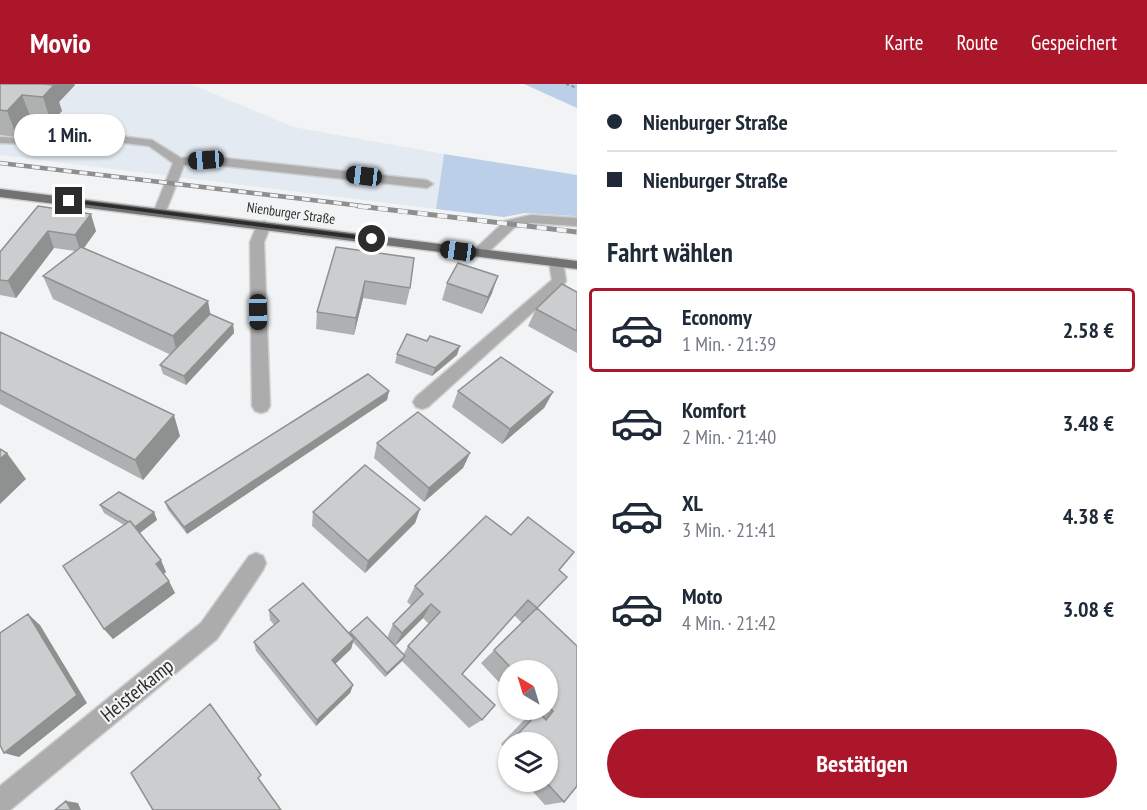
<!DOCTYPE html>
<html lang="de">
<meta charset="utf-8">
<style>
body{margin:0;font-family:"PT Sans Narrow",sans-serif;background:#f6f6f7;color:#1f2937;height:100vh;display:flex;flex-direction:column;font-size:22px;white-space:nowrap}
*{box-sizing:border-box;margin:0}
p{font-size:20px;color:#747a83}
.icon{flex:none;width:33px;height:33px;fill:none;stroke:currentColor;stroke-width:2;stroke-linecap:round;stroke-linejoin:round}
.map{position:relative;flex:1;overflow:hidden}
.side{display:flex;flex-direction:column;background:#fff;width:570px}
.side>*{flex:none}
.banner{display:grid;align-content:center;height:132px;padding:0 30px;background:#fff}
.needle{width:39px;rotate:322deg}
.controls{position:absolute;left:498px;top:576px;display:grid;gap:12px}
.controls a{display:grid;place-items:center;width:60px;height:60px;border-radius:50%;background:#fff;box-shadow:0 2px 4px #0004;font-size:30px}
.end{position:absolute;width:27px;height:27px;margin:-14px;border:8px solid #2c2c2c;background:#fff;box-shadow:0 0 0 3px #fff}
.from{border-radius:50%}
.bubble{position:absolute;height:42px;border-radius:21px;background:#fff;box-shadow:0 2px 4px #0004;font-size:20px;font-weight:600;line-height:42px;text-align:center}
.car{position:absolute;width:18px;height:36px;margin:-18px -9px;border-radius:8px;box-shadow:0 0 4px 2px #0007;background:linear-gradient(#222 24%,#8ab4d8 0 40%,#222 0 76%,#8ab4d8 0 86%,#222 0)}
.banner b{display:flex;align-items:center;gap:21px;height:57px;font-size:22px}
.banner b+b{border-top:2px solid #e0e1e3}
.banner i{width:15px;height:15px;background:#1f2937}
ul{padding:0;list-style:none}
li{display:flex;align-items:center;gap:18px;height:84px;margin:0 12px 9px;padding:0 18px;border:3px solid transparent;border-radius:6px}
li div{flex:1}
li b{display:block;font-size:22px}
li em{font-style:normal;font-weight:600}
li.selected{border-color:#ab162b}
li>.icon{width:54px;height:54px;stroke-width:1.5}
h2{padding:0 30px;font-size:27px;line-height:72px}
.button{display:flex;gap:12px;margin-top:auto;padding:12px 30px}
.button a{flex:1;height:69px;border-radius:36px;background:#ab162b;color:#fff;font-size:24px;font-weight:600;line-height:69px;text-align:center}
header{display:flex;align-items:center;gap:36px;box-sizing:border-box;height:84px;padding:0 30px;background:#ab162b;color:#fff}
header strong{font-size:28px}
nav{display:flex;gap:33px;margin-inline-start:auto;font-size:21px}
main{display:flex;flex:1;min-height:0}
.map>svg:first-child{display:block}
</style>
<header>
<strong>Movio</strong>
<nav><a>Karte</a><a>Route</a><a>Gespeichert</a></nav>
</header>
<main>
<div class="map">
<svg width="577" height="726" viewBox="0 0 577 726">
<rect width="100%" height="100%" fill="#f2f3f4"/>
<path fill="#e3eaf1" d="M0 0H191L293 43 444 70 436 125 0 71Z"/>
<path fill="#bbd0e8" d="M524 0H577V24Z
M444 70 577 91V139L565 138 573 132 525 129 504 133 436 125Z"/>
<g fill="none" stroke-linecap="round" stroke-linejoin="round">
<defs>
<path id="minor" d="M39 42 152 56 181 74 206 72 427 96 433 100 427 104 206 80 184 81 166 127 160 131 154 127 173 79 149 62 41 49 26 60 0 59V53L20 54Z
M531 131 577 134V142L531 139 515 143 484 172H474L472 169 474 166 505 137Z
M264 137 271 141 264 158 270 322 267 327 261 329 255 327 252 322 250 158 257 141Z
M556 174 563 178 566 197 564 200 428 323 422 325 416 323 413 318 416 313 552 196 549 178Z
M256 469 263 472 266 479 263 486 217 555 10 726H0V702L201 539 249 472Z"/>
<path id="major" d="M0 105 577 177V185L0 113Z"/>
</defs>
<use href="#minor" stroke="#cecfd0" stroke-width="3"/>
<use href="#major" stroke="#cecfd0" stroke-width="3"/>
<path stroke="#919192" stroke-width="2" stroke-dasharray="3 3" stroke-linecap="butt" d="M566 0 577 4"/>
<use href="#minor" fill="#adacac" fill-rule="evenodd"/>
<use href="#major" fill="#737272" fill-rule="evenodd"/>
<defs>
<path id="rail-far1" d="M0 79 371 123"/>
<path id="rail" d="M358 122 577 148"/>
</defs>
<use href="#rail-far1" stroke="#8e8e8f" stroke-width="4.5"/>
<use href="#rail" stroke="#8e8e8f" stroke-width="5"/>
<use href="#rail-far1" stroke="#f2f3f4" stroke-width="3" stroke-dasharray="8" stroke-linecap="butt"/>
<use href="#rail" stroke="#f2f3f4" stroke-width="4" stroke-dasharray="10" stroke-linecap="butt"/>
</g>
<path fill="#afb0b1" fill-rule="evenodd" d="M0 0H74L75 1 59 18 62 27 51 39 32 37 17 53 0 51Z
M38 122 96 147 84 164 210 230 233 240 234 249 186 301 163 290 160 281 171 271 53 215 43 192 75 167 54 164 16 214 0 211V168Z
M336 163 410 204 406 221 363 214 354 251 316 245 317 228Z
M447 199 492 209 482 230 442 216Z
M577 208V269L528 242 536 225Z
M0 248 180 352 143 396 0 320Z
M397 270 457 271 432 292 395 279Z
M389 307 387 316 187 450 168 426 165 418Z
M458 307 553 308 544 324 502 360 452 323Z
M377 359 470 369 463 384 424 418 374 374Z
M100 421 154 428 157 436 140 449 166 488 164 490 175 509 113 555 104 545 124 441 104 429Z
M420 425 415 439 365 489 312 442 313 428Z
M511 451 559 486 537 524 577 562 564 718 545 721 524 698H548V658H508V668L501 660 523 637 532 632 525 626H548V586H508V608L481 579 522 539 514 531 462 590 482 636 469 644 402 577 385 593 353 558 351 565 335 580 353 601 350 609 316 642 256 567 254 558 274 541 270 536 269 526 349 550 350 548 387 554 393 540 412 522 407 518 415 502ZM423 534 429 540 408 562 403 571 395 562Z
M508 673V680L505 677Z"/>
<path fill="#8f9090" d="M44 0H74L75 1 59 18 62 27 51 39 43 13Z
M22 11 32 37 17 53 7 27Z
M91 130 96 147 81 168 75 151Z
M48 147 54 164 16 214 8 197Z
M498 192 492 209 482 230 488 213Z
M365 197 363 214 354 251 356 234Z
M208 217 212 239 178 274 173 252Z
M233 240 234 249 186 301 184 292Z
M460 262 457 271 432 292 435 284Z
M389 307 387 316 187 450 184 443Z
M553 308 544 324 502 360 510 345Z
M174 331 180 352 143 396 135 376Z
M7 369 26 395 0 420V375Z
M470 369 463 384 424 418 429 404Z
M420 425 415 439 365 489 368 477Z
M154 428 157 436 138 450 135 443Z
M161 476 166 488 161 492 156 480Z
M169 497 175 509 113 555 104 545Z
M431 520 423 534 395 562 402 549Z
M28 530 40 541 87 619 19 673 4 669Z
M354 555 351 565 330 585 332 576Z
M405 572 402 577 385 593 387 589Z
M353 601 350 609 316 642 317 636Z
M66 717 78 719 81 726H71Z"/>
<path fill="#cccdce" stroke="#8f9090" stroke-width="1.5" d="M0 0H44L54 1 43 13 22 11 7 27 0 26Z
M38 122 91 130 75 151 48 147 8 197 0 196V168Z
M81 163 208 217 173 252 43 192Z
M336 163 414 174 410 204 365 197 356 234 317 228Z
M458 179 498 192 488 213 447 199Z
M562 200 577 208V247L536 225Z
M210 230 233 240 184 292 160 281Z
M0 248 174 331 135 376 0 306Z
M407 250 427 257 430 252 460 262 435 284 397 270Z
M501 273 553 308 510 345 458 307Z
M368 290 389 307 184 443 165 418Z
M418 328 470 369 429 404 377 359Z
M0 365 7 369 0 375Z
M365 381 420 425 368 477 313 428Z
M119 408 154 428 135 443 130 437 128 438 100 421Z
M486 432 511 451 528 433 574 468 559 486 567 493 537 524 528 516 462 590 495 621 482 636 408 562 440 528 431 520 402 549 393 540 423 510 415 502Z
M130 437 161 476 156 480 169 497 104 545 63 482Z
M303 499 354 555 332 576 353 601 317 636 254 558 279 537 269 526Z
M537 524 577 562V702L564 718 546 698H548V658H522L516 652 539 628 546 636 553 627 548 622V586H513L494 566Z
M28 530 77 611 4 669 0 661V549Z
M367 533 405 572 387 589 350 548Z
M210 620 261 691 258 694 281 726H153L131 689Z
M66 717 71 726H55Z"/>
<path fill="#2c2c2c" d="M69 115 372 153 375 155 372 157 66 118Z"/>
<g text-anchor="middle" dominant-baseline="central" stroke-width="4.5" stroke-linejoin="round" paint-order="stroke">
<g font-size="14" fill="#2c2c2c" stroke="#f2f3f4">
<text transform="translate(291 129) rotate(8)">Nienburger Straße</text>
</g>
<g font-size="20" fill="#2c2c2c" stroke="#f2f3f4">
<text transform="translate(137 606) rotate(-39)">Heisterkamp</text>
</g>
</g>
</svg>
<div class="controls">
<a><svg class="needle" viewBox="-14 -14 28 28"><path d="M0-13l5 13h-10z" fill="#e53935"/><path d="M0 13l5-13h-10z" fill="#747a83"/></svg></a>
<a><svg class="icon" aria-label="layers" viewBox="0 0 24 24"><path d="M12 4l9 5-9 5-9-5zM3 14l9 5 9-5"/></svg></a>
</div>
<i class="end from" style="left:372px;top:155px"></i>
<i class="end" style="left:69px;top:117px"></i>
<div class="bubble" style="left:14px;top:30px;width:111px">1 Min.</div>
<i class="car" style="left:206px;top:76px;rotate:266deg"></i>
<i class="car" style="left:364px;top:92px;rotate:277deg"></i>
<i class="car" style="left:458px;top:167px;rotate:278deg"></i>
<i class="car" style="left:258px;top:228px;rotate:179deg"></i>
</div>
<section class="side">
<div class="banner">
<b><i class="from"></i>Nienburger Straße</b>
<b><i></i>Nienburger Straße</b>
</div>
<h2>Fahrt wählen</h2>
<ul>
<li class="selected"><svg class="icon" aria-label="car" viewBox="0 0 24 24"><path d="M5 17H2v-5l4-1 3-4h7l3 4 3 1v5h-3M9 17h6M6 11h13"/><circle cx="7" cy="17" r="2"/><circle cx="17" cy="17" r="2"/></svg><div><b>Economy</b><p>1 Min. · 21:39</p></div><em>2.58 €</em></li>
<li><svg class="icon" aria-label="car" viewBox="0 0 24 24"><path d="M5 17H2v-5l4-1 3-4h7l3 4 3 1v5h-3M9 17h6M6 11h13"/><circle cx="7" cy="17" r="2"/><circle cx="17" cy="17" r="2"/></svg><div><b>Komfort</b><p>2 Min. · 21:40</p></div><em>3.48 €</em></li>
<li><svg class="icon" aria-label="car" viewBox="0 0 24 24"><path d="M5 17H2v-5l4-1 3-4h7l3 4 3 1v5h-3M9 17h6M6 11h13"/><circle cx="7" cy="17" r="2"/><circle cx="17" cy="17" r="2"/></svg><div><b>XL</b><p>3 Min. · 21:41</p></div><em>4.38 €</em></li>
<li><svg class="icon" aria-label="car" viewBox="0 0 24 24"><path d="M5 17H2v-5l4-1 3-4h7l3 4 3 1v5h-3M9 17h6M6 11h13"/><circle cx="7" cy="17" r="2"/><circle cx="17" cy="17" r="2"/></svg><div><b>Moto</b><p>4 Min. · 21:42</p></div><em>3.08 €</em></li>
</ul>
<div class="button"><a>Bestätigen</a></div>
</section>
</main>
